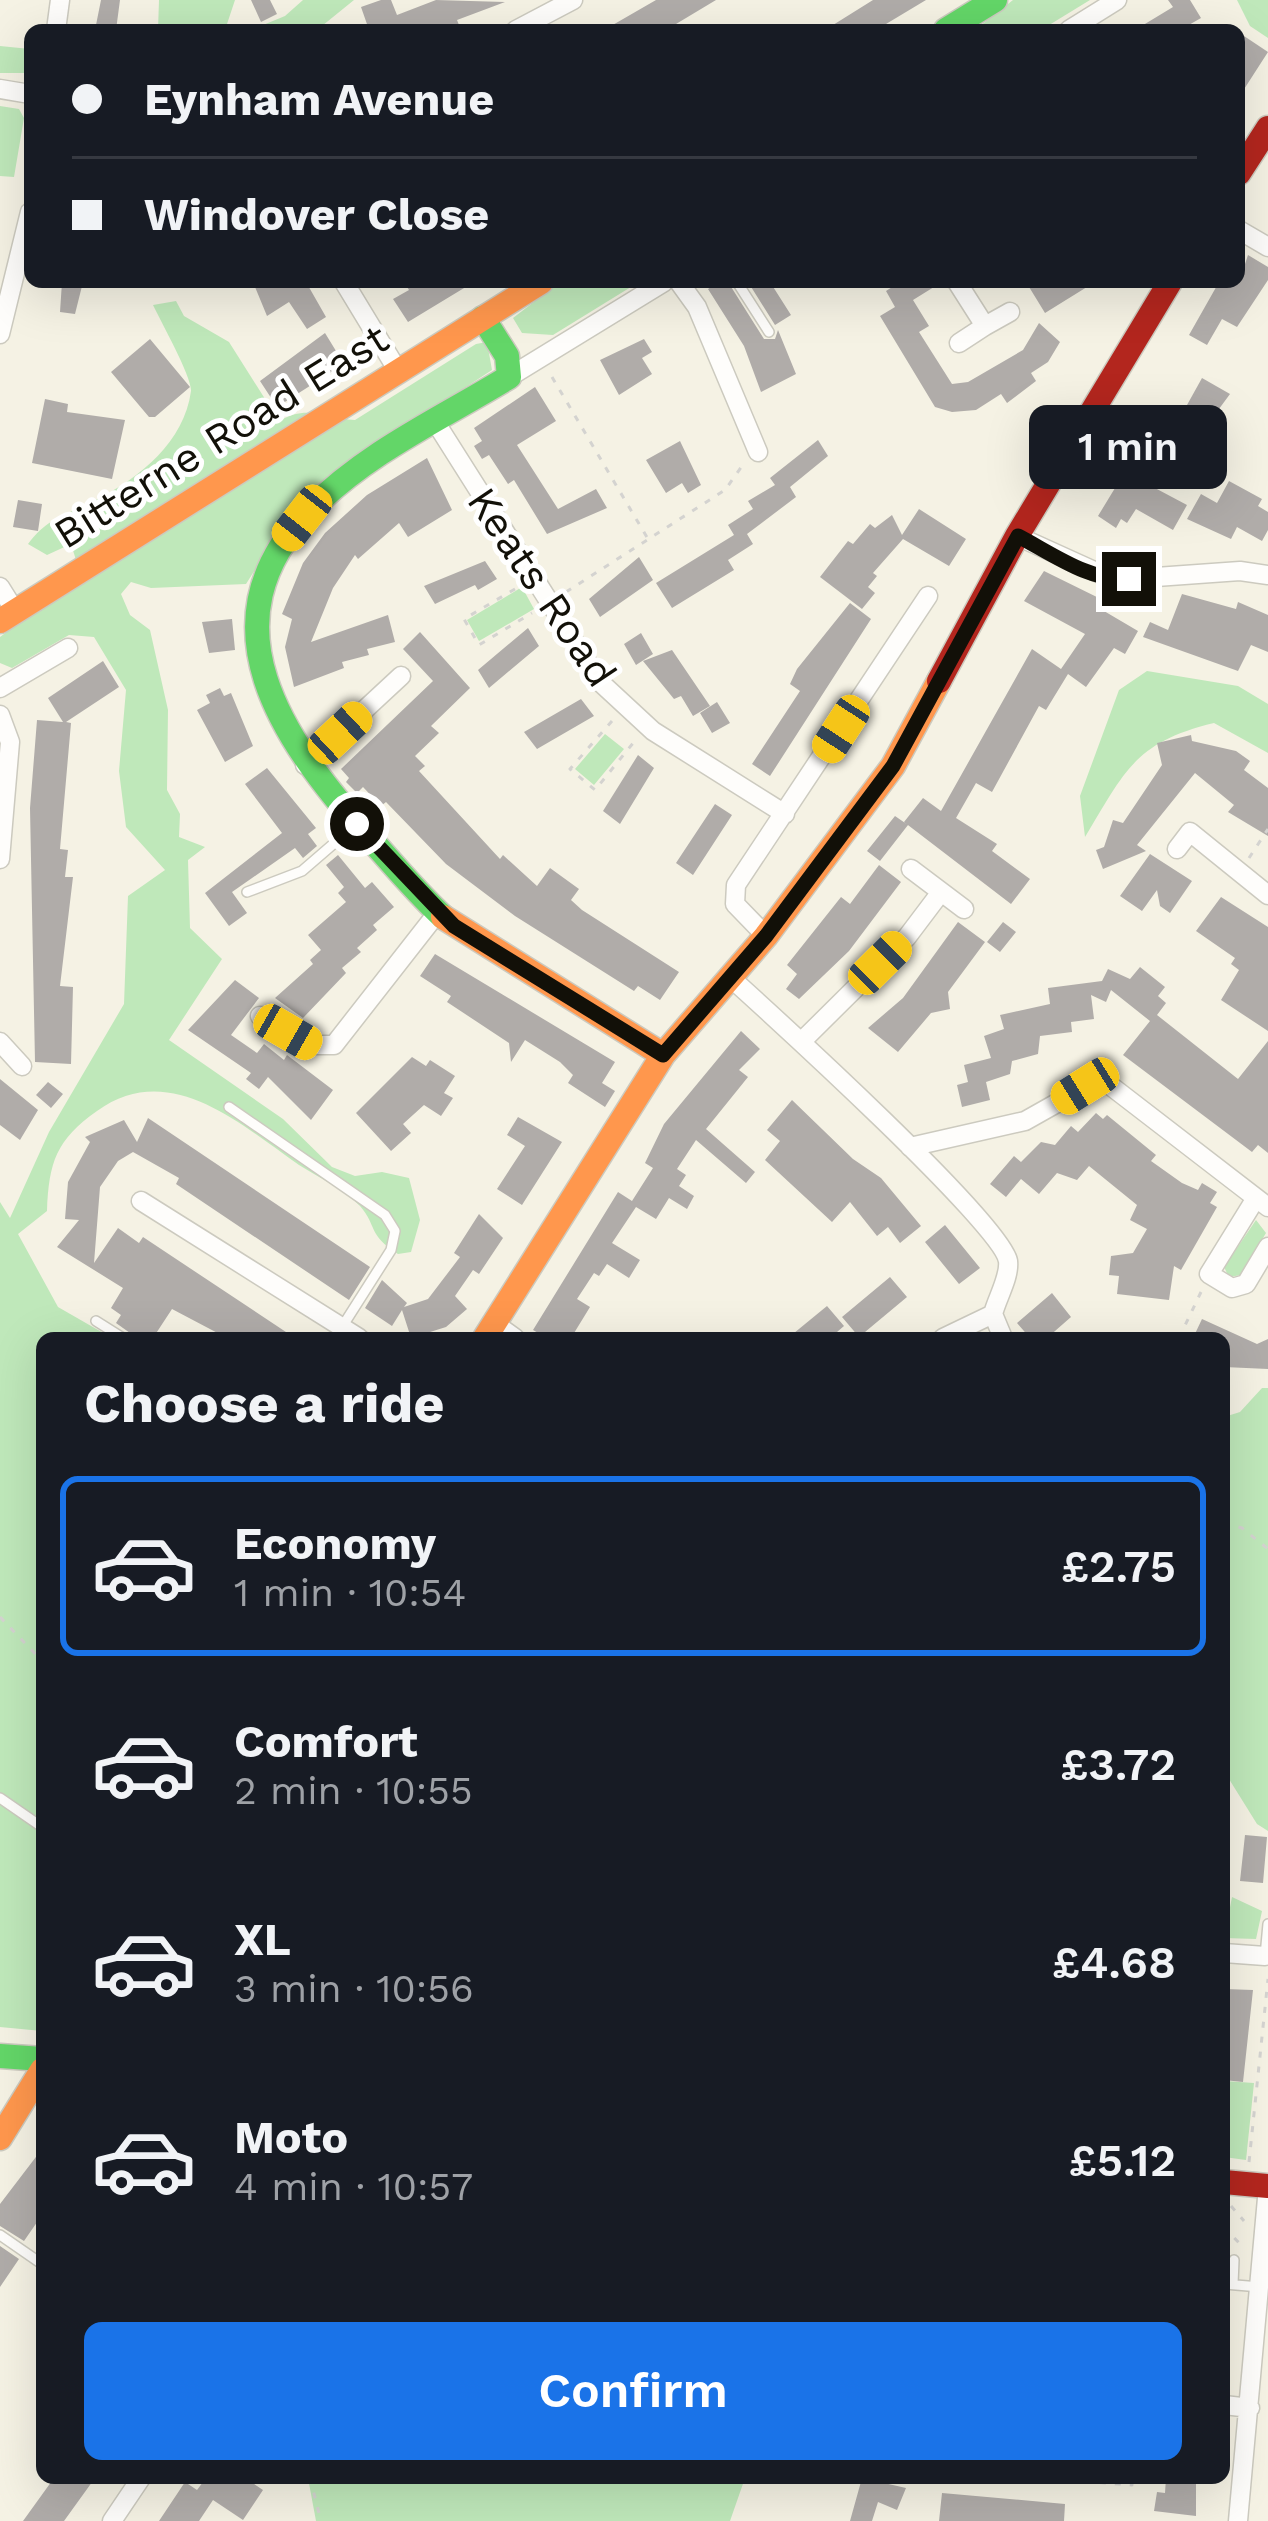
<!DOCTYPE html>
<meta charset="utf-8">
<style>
body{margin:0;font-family:"Work Sans",sans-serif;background:#242831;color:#f1f3f6;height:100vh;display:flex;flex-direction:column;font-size:45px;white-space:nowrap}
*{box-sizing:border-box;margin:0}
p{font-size:39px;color:#9ea1a6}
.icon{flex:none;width:66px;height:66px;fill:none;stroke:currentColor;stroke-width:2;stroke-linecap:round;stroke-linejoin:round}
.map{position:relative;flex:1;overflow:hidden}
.sheet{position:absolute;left:36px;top:1332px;width:1194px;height:1152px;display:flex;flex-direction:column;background:#171b24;border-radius:18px;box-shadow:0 12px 48px #0002}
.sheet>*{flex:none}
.hud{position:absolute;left:24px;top:24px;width:1221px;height:264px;border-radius:18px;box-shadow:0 12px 48px #0002;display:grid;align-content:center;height:264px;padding:0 48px;background:#171b24}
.end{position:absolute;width:54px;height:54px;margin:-27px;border:15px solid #121008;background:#fff;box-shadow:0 0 0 6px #fff}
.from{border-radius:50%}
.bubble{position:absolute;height:84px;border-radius:18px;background:#171b24;box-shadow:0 12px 48px #0002;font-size:39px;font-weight:600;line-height:84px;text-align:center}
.car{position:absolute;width:36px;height:72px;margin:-36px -18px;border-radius:15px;box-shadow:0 0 9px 3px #0007;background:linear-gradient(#f5c518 24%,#345 0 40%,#f5c518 0 76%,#345 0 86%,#f5c518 0)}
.hud b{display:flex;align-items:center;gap:42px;height:114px;font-size:45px}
.hud b+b{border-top:3px solid #363941}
.hud i{width:30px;height:30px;background:#f1f3f6}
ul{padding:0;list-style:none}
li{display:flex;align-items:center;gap:36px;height:180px;margin:0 24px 18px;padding:0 24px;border:6px solid transparent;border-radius:18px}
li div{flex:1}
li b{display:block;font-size:45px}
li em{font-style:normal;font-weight:600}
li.active{border-color:#1a73e8}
li>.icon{width:108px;height:108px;stroke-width:1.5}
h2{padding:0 48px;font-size:54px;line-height:144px}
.button{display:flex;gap:24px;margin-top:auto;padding:24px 48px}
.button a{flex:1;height:138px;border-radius:18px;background:#1a73e8;color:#fff;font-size:48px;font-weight:600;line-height:138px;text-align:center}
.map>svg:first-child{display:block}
</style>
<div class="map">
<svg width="1268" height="2521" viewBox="0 0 1268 2521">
<rect width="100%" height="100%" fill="#f5f2e4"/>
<path fill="#bfe8ba" d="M159 0H235L225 30H158Z
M303 0H354L317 30H251L285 16Z
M1013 0H1090L1041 30H975Z
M1237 0H1268V38L1250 26Z
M0 46 30 49 28 73H0Z
M0 106 19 109 24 118 14 177 0 176Z
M560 282H639L553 335 522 333 513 318Z
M176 301 184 316 229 342 279 421C307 404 326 418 355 420L476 344 487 342 492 370 342 468 292 511 246 584 151 588 131 582 121 594 130 615 150 630 168 710 167 790 180 814 179 837 205 847 188 860 190 928 222 959 169 1040 283 1119 332 1167 355 1176 382 1172 409 1178 420 1220 411 1252 398 1254C367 1234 378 1227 360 1206 345 1190 318 1177 299 1165 239 1123 169 1059 97 1111 56 1140 49 1162 47 1211L18 1234 58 1307 112 1338H42V2031L0 2027V1202L10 1218 49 1132 124 1004 128 896 165 870 126 827 119 771 126 690 94 637 69 635 12 668 0 663V637L81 576 71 544 47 555 28 544C48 517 67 515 96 500 141 477 184 442 191 391 192 377 161 322 153 305Z
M522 587 534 609 479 641 467 620Z
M1147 671 1238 686 1268 704V753L1214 723C1135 742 1125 771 1085 837L1080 796 1119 690Z
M605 734 624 749 594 785 575 769Z
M1256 1220 1266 1233 1241 1275 1229 1277 1224 1267Z
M1262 1388H1268V1831L1257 1824 1224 1771V1417L1240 1412Z
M1232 1897 1262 1911 1256 1939 1224 1938Z
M1224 2081 1254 2083 1246 2160 1224 2157Z
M308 2478H745L730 2521H316Z"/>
<path fill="#b0aca9" d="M101 0H120L116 30H95Z
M251 0H270L277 14 261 22Z
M381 0H391L397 15 436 0 505 2 457 20 459 25 446 30H362L368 27 361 7Z
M656 0H716L666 30H604Z
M873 0H926L876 30H825Z
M1168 0H1190L1201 18 1180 30H1135L1173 7Z
M1244 36 1268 52 1239 97V44Z
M1248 255 1268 267V280L1237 327 1222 319 1207 345 1189 335 1219 282H1239Z
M62 282H83L75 314 60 312Z
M253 282H306L326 317 307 329 289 302 267 316Z
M404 282H474L408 322 393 299 409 290Z
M719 282H728L764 339H775L778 330 796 374 761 392 744 346 708 289Z
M748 282H770L791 315 775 325Z
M900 282H942L913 300 929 326 919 332 952 384 968 382 1023 350 1039 323 1060 342 1048 362 1031 373 1036 381 1007 403 1001 394 976 410 952 412 935 407 880 316 895 307 886 291Z
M1026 282H1095L1045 313Z
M325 333 344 364 277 407 260 381Z
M150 339 190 387 155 417H149L111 372Z
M644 339 652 352 642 358 652 374 619 395 600 360Z
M1202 378 1230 394 1188 451 1179 446 1155 488 1187 505 1173 530 1136 509 1127 523 1121 519 1116 528 1098 516 1140 447 1144 449 1160 422 1169 427 1178 411 1182 414Z
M535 387 556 421 517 445 558 509 596 489 607 508 547 534 514 480 508 484 489 455 482 459 474 446 482 441 474 428Z
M45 399 68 404 67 412 125 420 112 479 32 463Z
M818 440 828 456 790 487 796 497 747 534 753 544 728 560 734 570 672 608 656 583 734 535 728 525 753 509 748 501 775 485 770 478Z
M680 441 701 485 688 493 682 483 666 493 646 460Z
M427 458 452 510 408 537 399 523 358 559 355 555 333 588 311 642 388 615 395 642 367 649 369 655 342 662 344 668 294 687 285 647 292 619 282 614 303 563 325 533 367 495Z
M1229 481 1262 499 1258 506 1268 512V530L1262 541 1237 527 1231 539 1187 519 1201 494 1217 503Z
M18 500 42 504 38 531 13 527Z
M919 509 966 539 949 566 903 539 873 573 877 576 868 587 875 593 862 609 820 577 848 541 853 544 870 524 875 528 892 515 902 535Z
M639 557 653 580 600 617 589 599Z
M485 561 497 579 478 590 475 585 435 604 424 586Z
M1044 571 1109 603 1104 611 1138 631 1125 654 1114 648 1086 687 1068 674 1046 710 1039 706 992 792 976 783 956 818 997 844 992 851 1030 879 1011 904 904 822 923 798 941 811 1032 649 1061 669 1085 634 1024 601Z
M1182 594 1236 609 1238 602 1268 615V652L1251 645 1238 671 1143 637 1150 622 1168 630Z
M850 603 871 619 770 776 752 764 800 691 790 684 797 669Z
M232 619 235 650 209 653 202 622Z
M528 628 539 646 489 688 478 670Z
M420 632 470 688 431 726 439 733 415 756 425 766 419 771 500 859 503 855 537 886 550 868 579 889 571 900 582 910 679 972 660 1000 638 986 634 991 515 916 446 864 386 802 381 806 363 787 357 793 346 782 349 778 341 769 433 681 403 649Z
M641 633 653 654 636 665 624 644Z
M672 650 710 706 693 716 681 696 674 699 643 661Z
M103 661 119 687 66 722 71 723 60 849 68 850 65 877H73L60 986 73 987 71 1064 35 1062 30 808 37 720 63 722 48 698Z
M220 688 224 696 231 693 253 746 225 762 197 710 210 703 206 695Z
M581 699 594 716 537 749 524 732Z
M717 702 730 723 712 733 700 713Z
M1191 735 1192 741 1236 751 1250 761 1244 770 1268 788V836L1228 812 1234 805 1195 773 1137 845 1146 851 1103 869 1096 850 1104 847 1113 820 1123 823 1162 765 1157 743Z
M638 755 654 768 620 824 603 811Z
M267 768 316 828 308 834 317 846 303 858 295 848 232 892 247 913 229 926 205 893 282 833 245 784Z
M715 804 732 815 693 875 676 863Z
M895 816 908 825 880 861 867 851Z
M1150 854 1192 881 1170 913 1160 906 1157 890 1142 911 1120 896Z
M338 855 365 888 372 882 394 907 373 925 377 930 357 948 361 952 342 968 346 973 303 1018 275 998 313 964 310 960 321 950 308 935 346 902 338 893 344 887 326 865Z
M879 865 901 882 849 951 799 999 786 989 797 974 787 965 841 897 850 904Z
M1221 897 1268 927V1031L1221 1000 1239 970 1231 964 1235 958 1196 931Z
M958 922 985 942 948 992 950 1009 931 1013 898 1052 868 1028 903 998Z
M1003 922 1016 932 1000 952 987 942Z
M435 954 615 1062 602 1083 615 1091 605 1107 568 1083 573 1075 560 1062 525 1040 511 1062 509 1043 447 1002 451 996 420 976Z
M1140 967 1165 987 1158 996 1166 1003 1157 1015 1238 1079 1268 1041V1153L1258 1145 1252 1152 1123 1055 1150 1021 1111 990 1106 1002 1091 995 1094 1019 1071 1022 1072 1032 1040 1036 1038 1054 1012 1061 1010 1074 986 1082 990 1100 962 1107 957 1085 968 1082 964 1065 991 1058 984 1036 1004 1029 1000 1015 1050 1004 1048 988 1102 981 1108 969 1130 979Z
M235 980 259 998 231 1035 257 1053 264 1044 284 1060 287 1055 333 1090 311 1120 268 1077 259 1089 246 1079 251 1073 188 1030Z
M741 1031 760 1049 739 1070 748 1077 706 1129 755 1172 746 1183 696 1140 677 1169 686 1175 679 1186 694 1196 687 1209 669 1198 656 1219 636 1207 612 1243 640 1260 629 1278 607 1264 599 1276 594 1273 577 1299 590 1307 571 1338H547L533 1330 618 1192 632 1201 653 1168 645 1163 664 1124Z
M412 1057 426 1066 430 1060 455 1076 444 1093 453 1098 441 1116 424 1105 403 1124 411 1133 391 1151 356 1113Z
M0 1079 38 1110 20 1140 0 1125Z
M48 1082 63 1094 51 1108 36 1095Z
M792 1100 853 1159 881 1178 921 1226 900 1243 888 1227 877 1236 850 1202 832 1222 765 1160 780 1141 767 1130Z
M1096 1113 1103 1119 1107 1115 1156 1155 1151 1161 1182 1183 1198 1190 1202 1183 1217 1192 1210 1203 1217 1207 1181 1270 1174 1266 1169 1300 1117 1294 1119 1276 1109 1275 1111 1256 1133 1253 1147 1229 1130 1220 1137 1205 1089 1166 1077 1180 1057 1173 1039 1194 1021 1179 1006 1197 990 1184 1014 1156 1021 1162 1041 1142 1055 1145 1071 1126 1078 1132Z
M518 1117 562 1142 522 1205 497 1189 525 1146 507 1135Z
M148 1118 370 1267 349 1300 176 1184 179 1178 133 1152 118 1161 100 1187 94 1263 118 1228 139 1243 143 1237 295 1338H227L172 1309 153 1338H137L116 1323 121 1315 111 1308 123 1288 57 1247 79 1220 65 1219 68 1182 90 1142 85 1137 124 1120 137 1142Z
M479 1214 503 1238 479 1274 473 1270 455 1296 467 1309 446 1327 411 1338 402 1310 392 1326 365 1308 382 1280 407 1303 404 1307 428 1299 460 1257 454 1253Z
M945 1225 980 1268 959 1284 925 1242Z
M890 1277 907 1297 859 1337 842 1317Z
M1052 1293 1071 1317 1047 1338H1030L1017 1323Z
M827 1306 844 1326 830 1338H788Z
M1202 1319 1257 1344 1268 1339V1369L1224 1367V1338H1193Z
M1245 1835 1267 1837 1263 1883 1240 1881Z
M1224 1989 1253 1990 1243 2082 1224 2080Z
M42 2149V2215L24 2241 0 2226V2204Z
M0 2246 19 2259 0 2287Z
M54 2478H95L64 2521H23Z
M206 2478H245L263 2490 243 2520 213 2500 199 2521H159L185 2482 197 2490Z
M862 2478 906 2488 897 2510 878 2502 872 2521H850Z
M1166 2478H1196V2516L1154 2511 1157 2492 1165 2493Z
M942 2493 1065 2504 1064 2521H939Z"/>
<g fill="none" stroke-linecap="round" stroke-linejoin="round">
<defs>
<path id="lane" d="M737 282 769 332
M247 892 302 871 353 827
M229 1107 385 1215 395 1231 391 1250 335 1338
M96 1321 123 1338
M0 1798 42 1827
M1265 1956 1268 1924
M0 2235 42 2264
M1224 2284 1260 2287
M1233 2284 1234 2260"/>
<path id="street" d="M56 30 60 0
M516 30 573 0
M1069 30 1117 0
M0 89 30 94
M1239 230 1268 247
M344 282 398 371
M679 282 697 307 758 452
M957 282 985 326 959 343
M985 326 1010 312
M0 334 30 212
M509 377 664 282
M436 423 600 682 653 731 785 814
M1017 536 1114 580 1240 571 1268 575
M0 587 15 611
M0 688 68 648
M0 715 10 742 0 859
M305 765 401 676
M1177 849 1190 832 1268 895
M911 869 964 909
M766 936 735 904 736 885 928 596
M731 978C773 1016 1002 1224 1008 1261 1010 1277 997 1298 993 1314L943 1338
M260 1016 311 1045H334L438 912
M0 1042 22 1066
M801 1042 907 937 941 892
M910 1147 1025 1121 1096 1081 1107 1083 1268 1207
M1256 1198 1209 1274 1232 1288 1246 1284 1268 1247
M141 1201 359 1338
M993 1314 1003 1338
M494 1323 515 1338
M1224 1953 1265 1956
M1224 2405 1250 2408
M112 2521 141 2478
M1238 2521 1268 2187"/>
<path id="fast" d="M946 30 995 0
M443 917C416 892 392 863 368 836 283 740 199 623 311 509 367 452 442 418 509 377L507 356 483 318
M0 2056 42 2059"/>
<path id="slow" d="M0 621 541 282
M443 917 663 1055
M485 1338 663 1055 766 936 893 766 939 681
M0 2138 42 2070"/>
<path id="jam" d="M1239 173 1268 128
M939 681 1017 536 1170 282
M1224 2182 1268 2186"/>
</defs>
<use href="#lane" stroke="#cccabf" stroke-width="12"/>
<use href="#street" stroke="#cccabf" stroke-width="21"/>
<use href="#fast" stroke="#cccabf" stroke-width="27"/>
<use href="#slow" stroke="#cccabf" stroke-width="27"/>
<use href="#jam" stroke="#cccabf" stroke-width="27"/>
<path stroke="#d4d3d0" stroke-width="3" stroke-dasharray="6 9" stroke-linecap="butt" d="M552 377 648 539
M515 589 464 619 479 645 532 613
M566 592 725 490 742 466
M612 721 570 769 595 790 634 742
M1249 858 1268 829
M1179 1338 1201 1292
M1224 1523 1242 1528 1268 1549
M0 1617 42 1661
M1249 2162 1268 1979
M1231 2206 1244 2221
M1224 2227 1241 2245
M310 2478 321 2521
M1055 2479 1132 2485V2478"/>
<use href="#lane" stroke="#fefdfb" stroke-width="9"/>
<use href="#street" stroke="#fefdfb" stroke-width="18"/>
<use href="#fast" stroke="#63d668" stroke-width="24"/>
<use href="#slow" stroke="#ff974d" stroke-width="24"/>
<use href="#jam" stroke="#b3261e" stroke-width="24"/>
</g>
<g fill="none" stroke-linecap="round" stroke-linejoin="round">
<path stroke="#121008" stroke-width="15" d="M357 824 454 926 663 1055 766 936 893 766 1018 536C1051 553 1090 582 1129 579"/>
</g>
<g text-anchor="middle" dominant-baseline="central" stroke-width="10" stroke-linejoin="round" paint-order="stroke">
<g font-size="42" fill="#121008" stroke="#fff">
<text transform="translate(221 436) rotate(-32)">Bitterne Road East</text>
<text transform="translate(542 587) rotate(56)">Keats Road</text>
</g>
</g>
</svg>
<i class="end from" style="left:357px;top:824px"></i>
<i class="end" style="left:1129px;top:579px"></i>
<div class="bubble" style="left:1029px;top:405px;width:198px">1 min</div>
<i class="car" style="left:302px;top:518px;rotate:218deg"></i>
<i class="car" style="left:841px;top:729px;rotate:213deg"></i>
<i class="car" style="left:340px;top:733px;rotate:47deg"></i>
<i class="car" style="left:880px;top:963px;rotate:45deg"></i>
<i class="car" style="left:288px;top:1032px;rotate:120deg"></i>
<i class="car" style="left:1085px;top:1086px;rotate:238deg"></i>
<div class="hud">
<b><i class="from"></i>Eynham Avenue</b>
<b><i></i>Windover Close</b>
</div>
<section class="sheet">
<h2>Choose a ride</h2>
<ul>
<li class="active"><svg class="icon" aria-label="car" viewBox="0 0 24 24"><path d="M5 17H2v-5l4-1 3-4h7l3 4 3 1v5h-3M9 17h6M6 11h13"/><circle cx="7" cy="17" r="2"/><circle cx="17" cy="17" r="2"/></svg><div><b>Economy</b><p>1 min · 10:54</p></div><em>£2.75</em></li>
<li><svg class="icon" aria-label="car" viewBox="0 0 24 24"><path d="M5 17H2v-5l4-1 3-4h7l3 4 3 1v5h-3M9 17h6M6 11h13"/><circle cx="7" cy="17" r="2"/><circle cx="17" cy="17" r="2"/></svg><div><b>Comfort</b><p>2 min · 10:55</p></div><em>£3.72</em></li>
<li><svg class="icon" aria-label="car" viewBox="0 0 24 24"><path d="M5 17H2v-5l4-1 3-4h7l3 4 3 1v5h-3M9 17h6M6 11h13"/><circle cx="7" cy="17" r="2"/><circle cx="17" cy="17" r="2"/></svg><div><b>XL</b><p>3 min · 10:56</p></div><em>£4.68</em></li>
<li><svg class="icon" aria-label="car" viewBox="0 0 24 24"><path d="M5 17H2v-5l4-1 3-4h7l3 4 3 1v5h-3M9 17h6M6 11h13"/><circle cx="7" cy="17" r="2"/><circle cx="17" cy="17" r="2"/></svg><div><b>Moto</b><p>4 min · 10:57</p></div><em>£5.12</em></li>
</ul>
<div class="button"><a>Confirm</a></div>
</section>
</div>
